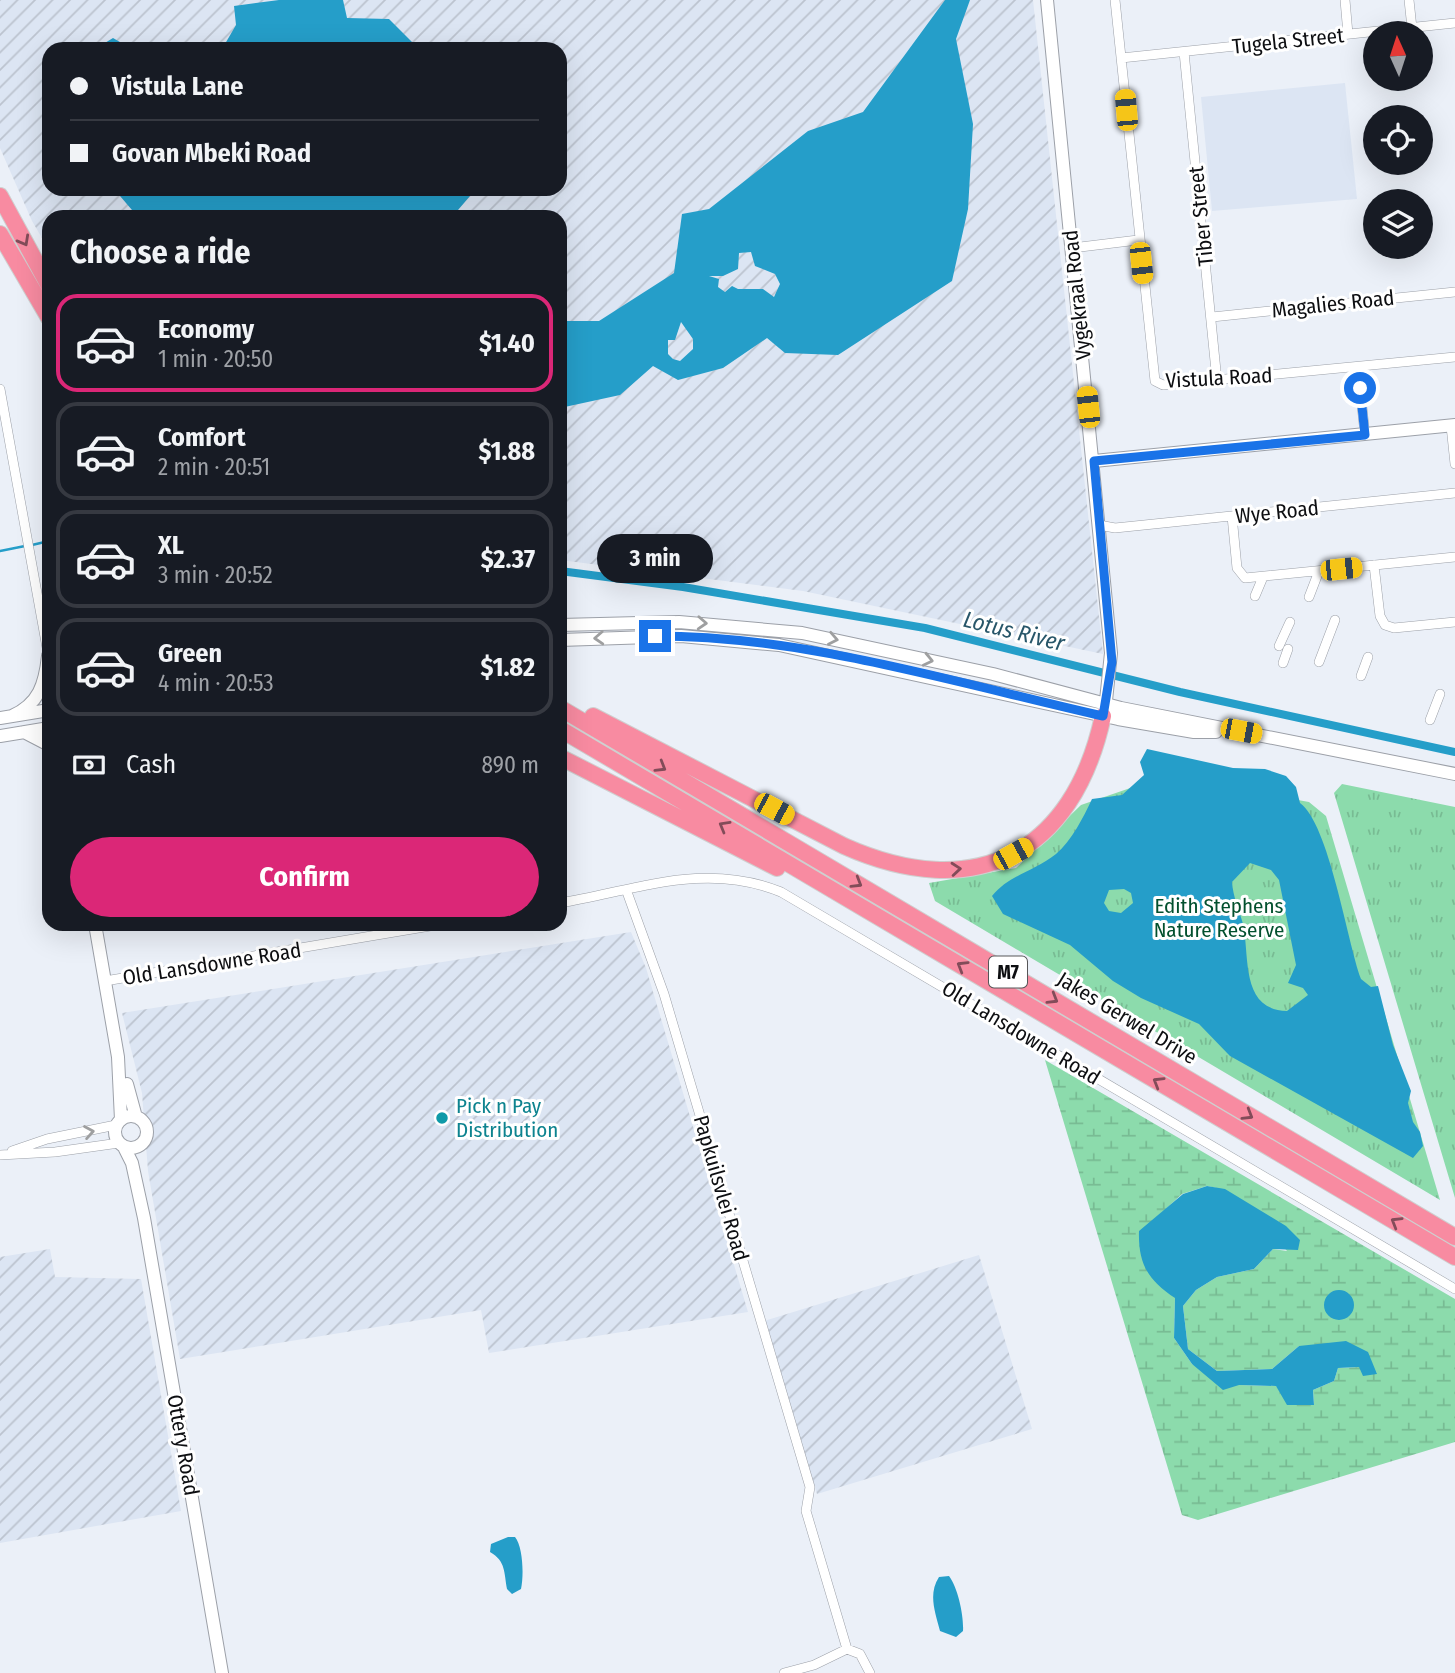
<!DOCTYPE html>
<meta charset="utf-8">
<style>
body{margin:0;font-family:"Fira Sans Condensed",sans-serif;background:#242831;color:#f1f3f6;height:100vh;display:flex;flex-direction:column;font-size:26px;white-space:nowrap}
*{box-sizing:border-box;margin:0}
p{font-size:23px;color:#9ea1a6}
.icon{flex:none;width:38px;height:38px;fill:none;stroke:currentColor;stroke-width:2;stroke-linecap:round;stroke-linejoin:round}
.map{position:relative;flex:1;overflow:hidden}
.drawer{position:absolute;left:42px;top:210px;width:525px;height:721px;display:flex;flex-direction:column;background:#171b24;border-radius:21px;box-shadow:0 7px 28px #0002}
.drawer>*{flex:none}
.guide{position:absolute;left:42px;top:42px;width:525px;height:154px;border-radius:21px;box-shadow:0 7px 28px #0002;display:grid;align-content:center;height:154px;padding:0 28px;background:#171b24}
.needle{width:46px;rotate:357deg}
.fabs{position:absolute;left:1363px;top:21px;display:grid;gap:14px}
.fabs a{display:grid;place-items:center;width:70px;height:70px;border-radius:50%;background:#171b24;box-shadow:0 7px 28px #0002;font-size:35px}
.end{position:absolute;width:32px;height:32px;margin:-16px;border:9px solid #1a73e8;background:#fff;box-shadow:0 0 0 4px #fff}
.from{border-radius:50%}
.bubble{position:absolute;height:49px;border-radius:24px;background:#171b24;box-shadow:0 7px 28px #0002;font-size:23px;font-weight:700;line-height:49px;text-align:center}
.car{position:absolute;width:21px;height:42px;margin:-21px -10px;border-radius:9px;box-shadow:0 0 5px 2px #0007;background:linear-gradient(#f5c518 24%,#345 0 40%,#f5c518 0 76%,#345 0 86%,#f5c518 0)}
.guide b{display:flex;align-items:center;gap:24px;height:66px;font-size:26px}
.guide b+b{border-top:2px solid #363941}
.guide i{width:18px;height:18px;background:#f1f3f6}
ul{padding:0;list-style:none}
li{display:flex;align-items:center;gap:21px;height:98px;margin:0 14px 10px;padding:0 14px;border:4px solid #363941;border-radius:21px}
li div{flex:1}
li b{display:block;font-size:26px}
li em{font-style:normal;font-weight:700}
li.selected{border-color:#db2777}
li>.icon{width:63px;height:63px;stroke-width:1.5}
h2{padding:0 28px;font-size:32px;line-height:84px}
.pay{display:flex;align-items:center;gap:18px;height:77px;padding:0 28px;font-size:26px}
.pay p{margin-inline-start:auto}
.button{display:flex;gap:14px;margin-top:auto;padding:14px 28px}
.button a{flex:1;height:80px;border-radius:42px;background:#db2777;color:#fff;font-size:28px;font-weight:700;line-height:80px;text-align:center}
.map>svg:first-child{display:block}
</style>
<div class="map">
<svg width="1455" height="1673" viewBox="0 0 1455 1673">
<defs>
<pattern id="industrial-furrows" width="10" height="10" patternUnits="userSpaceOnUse" patternTransform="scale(1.75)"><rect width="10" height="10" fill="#dce5f3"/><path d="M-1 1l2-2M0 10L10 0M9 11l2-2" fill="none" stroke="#bcc3cf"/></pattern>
<pattern id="grass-tufts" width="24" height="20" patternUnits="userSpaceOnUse" patternTransform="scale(1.75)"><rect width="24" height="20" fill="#8cdbac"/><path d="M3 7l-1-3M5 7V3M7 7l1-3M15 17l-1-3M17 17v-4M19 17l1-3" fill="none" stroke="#78bb93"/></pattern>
<pattern id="wetland-marsh" width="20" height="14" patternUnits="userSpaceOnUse" patternTransform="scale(1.75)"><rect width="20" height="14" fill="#8cdbac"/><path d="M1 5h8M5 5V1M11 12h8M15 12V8" fill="none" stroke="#78bb93"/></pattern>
</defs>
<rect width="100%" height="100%" fill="#ebf0f8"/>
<path fill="#dce5f3" d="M1345 83 1357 199 1212 211 1201 97Z"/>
<path fill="url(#industrial-furrows)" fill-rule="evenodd" d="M0 0H1033L1103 654 803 591 560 560V217H49V250L32 221 0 148ZM49 49H560V189H49Z
M631 932 646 968 748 1312 489 1353 481 1310 180 1359 148 1171 142 1093 122 1013Z
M50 1249 55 1277 141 1279 181 1511 0 1543V1257Z
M979 1255 1032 1429 817 1494 764 1321Z"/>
<path fill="url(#grass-tufts)" d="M1165 776 1309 802 1326 816 1440 1200 935 901 929 883 1016 868 1081 805Z
M1342 784 1455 807V1198L1334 793Z"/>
<path fill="url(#wetland-marsh)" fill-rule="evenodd" d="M1045 1060 1455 1299V1442L1198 1520 1182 1515ZM1207 1186C1244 1191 1265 1225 1287 1251L1273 1249 1254 1269 1217 1277 1196 1290 1183 1306 1188 1349 1217 1371 1272 1369 1299 1346 1377 1373 1359 1367 1338 1368 1334 1381 1313 1390 1314 1405 1276 1386 1239 1385 1192 1364 1174 1338 1175 1298 1156 1218 1182 1194Z"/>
<path fill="#259ec9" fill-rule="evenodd" d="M279 0H343L347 18 389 19 419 49H222L236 25 234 6Z
M945 0H970L956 39 973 124 968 209 952 281 838 355 785 353 767 338 723 368 678 380 653 366 620 395 560 408V321H599L674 273 682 214 709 209 808 131 863 112ZM751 252 755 266 775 274 780 284 774 297 763 289H738L732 286 725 292 718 287 719 279 709 276H723L738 269 739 253ZM681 322 693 339V349L680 361 673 359 668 354V340H675Z
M113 38 132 49H95Z
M114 189H476L452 217H138Z
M1147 749 1233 768 1265 769 1286 776 1296 787 1300 803C1329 824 1347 940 1361 979L1371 987 1378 986 1393 1045 1411 1091 1408 1103 1413 1122 1420 1132 1423 1146 1413 1158 1230 1056 1199 1024 1141 998 1113 981 1070 945 1003 914 992 896C1009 875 1035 871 1056 854 1072 840 1083 818 1092 799L1122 795 1144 775 1140 762ZM1250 863 1271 870 1279 880 1296 965 1288 983 1303 988 1308 995 1287 1011C1240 1010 1250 956 1243 924 1239 909 1233 897 1232 882ZM1124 889 1131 893 1133 903 1121 913 1109 911 1104 903 1109 890Z
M1207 1186 1225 1189 1286 1226 1300 1240 1298 1250 1273 1249 1254 1269 1217 1277 1196 1290 1183 1306 1188 1349 1217 1371 1272 1369 1299 1346 1346 1341 1368 1352 1377 1374 1363 1376 1359 1367 1338 1368 1334 1381 1313 1390 1314 1405H1287L1276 1386 1239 1385 1223 1390 1192 1364 1174 1338 1175 1298C1148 1280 1138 1264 1139 1231L1183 1194Z
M1324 1305a15 15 0 1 1 30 0a15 15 0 1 1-30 0Z
M508 1537H515C523 1547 524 1575 521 1589L512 1594 507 1589C504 1573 506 1561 490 1552L491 1544Z
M949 1576C958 1588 964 1616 963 1631L956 1637 940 1631C935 1612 928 1594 939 1577Z"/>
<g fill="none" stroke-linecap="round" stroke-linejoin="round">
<path stroke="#259ec9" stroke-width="2.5" d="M32 545 49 541
M0 551 25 546"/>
<path stroke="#259ec9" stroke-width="8" d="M560 571 683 587 925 628 1180 692 1455 752"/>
<defs>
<path id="street" d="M1115 0 1155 381 1163 385 1455 357
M1345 0 1348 34
M1409 0 1412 28
M1184 52 1217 381
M1121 58 1455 23
M1072 248 1138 240
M1212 317 1455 292
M1358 368 1365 435
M0 389 49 659
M1451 426 1455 464
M1232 516 1237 568 1245 578 1455 557
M1099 525 1115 528 1455 493
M1374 565 1380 616 1385 625 1394 628 1455 622
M1255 596 1263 577
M1309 597 1319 571
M1279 646 1290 622
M1319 662 1335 620
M1283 663 1288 649
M1361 676 1368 657
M1430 720 1440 694
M627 892 664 994 810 1487 806 1511 847 1649
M560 903C637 890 705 861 781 892L1455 1289
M105 981 442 924
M12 1151 47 1139 116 1125
M0 1155 55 1152 119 1143
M784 1673 814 1665 847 1649 860 1654 870 1673"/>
<path id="secondary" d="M1047 0 1111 653 1105 710
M1094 461 1455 425
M560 625 679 622 802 633 993 674 1121 708 1455 774
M560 640 681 636 779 645 1118 719 1194 732H1216
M12 716C39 704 45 684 48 656
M0 718 49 710
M24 732 49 745
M0 736 49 728
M95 924 118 1057 121 1120
M127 1084 136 1117
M115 1132a16 16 0 1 1 32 0a16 16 0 1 1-32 0Z
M124 1147 132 1163 144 1218 222 1673"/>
<path id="highway" d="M0 196 49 286
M0 234 49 318
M560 708 1455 1237
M593 716 844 846C974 904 1073 855 1103 716
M560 729 1455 1257
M560 757 777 868"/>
</defs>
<use href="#street" stroke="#9ca0a8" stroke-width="10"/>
<use href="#secondary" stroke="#9ca0a8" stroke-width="14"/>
<use href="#highway" stroke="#cfcfcf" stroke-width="18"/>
<use href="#street" stroke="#fff" stroke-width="9"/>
<use href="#secondary" stroke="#fff" stroke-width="12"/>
<use href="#highway" stroke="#f88ba1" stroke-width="16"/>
</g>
<defs><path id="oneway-chevron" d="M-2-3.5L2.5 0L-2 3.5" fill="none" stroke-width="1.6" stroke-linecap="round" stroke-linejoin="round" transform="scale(1.75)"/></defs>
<g stroke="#824c59">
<use href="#oneway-chevron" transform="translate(24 241) rotate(61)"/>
<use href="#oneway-chevron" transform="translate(661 767) rotate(31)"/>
<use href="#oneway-chevron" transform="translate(724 826) rotate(-150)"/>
<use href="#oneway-chevron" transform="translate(956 869) rotate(-5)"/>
<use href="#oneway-chevron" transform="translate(857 883) rotate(31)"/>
<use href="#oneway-chevron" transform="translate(962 966) rotate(-149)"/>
<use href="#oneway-chevron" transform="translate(1053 999) rotate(31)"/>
<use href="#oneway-chevron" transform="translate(1158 1082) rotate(-149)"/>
<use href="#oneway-chevron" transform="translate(1248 1115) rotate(31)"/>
<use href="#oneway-chevron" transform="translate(1396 1222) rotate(-149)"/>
</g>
<g stroke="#9e9fa0">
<use href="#oneway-chevron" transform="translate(702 623) rotate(3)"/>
<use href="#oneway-chevron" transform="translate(599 638) rotate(177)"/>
<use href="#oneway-chevron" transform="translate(833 639) rotate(11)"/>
<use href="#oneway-chevron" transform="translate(928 660) rotate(13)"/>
<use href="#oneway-chevron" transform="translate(89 1132) rotate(-10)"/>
</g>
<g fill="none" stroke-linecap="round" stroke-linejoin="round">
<path stroke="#1a73e8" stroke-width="9" d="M655 636C807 636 956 683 1103 716L1112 662 1094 461 1365 435 1360 388"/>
</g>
<circle fill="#0f9aa8" stroke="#fff" stroke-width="2.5" cx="442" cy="1118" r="7"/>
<g text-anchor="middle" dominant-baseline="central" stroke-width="6" stroke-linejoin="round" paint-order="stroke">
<rect fill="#fff" stroke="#565658" stroke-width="2" x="989" y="956.5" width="38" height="31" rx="5"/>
<g font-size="19" font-weight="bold" fill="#0d0e11">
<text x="1008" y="972">M7</text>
</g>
<g font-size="21" fill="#0d0e11" stroke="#fff">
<text transform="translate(1288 41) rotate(-6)">Tugela Street</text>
<text transform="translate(1201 216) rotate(-96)">Tiber Street</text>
<text transform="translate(1077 295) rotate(-96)">Vygekraal Road</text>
<text transform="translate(1333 304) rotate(-6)">Magalies Road</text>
<text transform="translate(1219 378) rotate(-3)">Vistula Road</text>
<text transform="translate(1277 512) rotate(-6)">Wye Road</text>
<text transform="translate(212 964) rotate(-9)">Old Lansdowne Road</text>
<text transform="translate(1127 1018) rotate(31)">Jakes Gerwel Drive</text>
<text transform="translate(1021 1033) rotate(31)">Old Lansdowne Road</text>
<text transform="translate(721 1188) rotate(74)">Papkuilsvlei Road</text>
<text transform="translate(183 1445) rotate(80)">Ottery Road</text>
</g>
<g font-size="21" fill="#02502e" stroke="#fff">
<text x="1219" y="906">Edith Stephens<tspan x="1219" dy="24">Nature Reserve</tspan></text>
</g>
<g font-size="21" fill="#0d838f" stroke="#fff" text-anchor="start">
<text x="456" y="1106">Pick n Pay<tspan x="456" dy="24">Distribution</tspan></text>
</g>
<g font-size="23" font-style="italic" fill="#285669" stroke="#fff">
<text transform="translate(1014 631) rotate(14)">Lotus River</text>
</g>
</g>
</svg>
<div class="fabs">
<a><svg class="needle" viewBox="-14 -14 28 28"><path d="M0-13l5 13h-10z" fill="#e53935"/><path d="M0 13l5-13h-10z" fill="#9ea1a6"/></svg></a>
<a><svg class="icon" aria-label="locate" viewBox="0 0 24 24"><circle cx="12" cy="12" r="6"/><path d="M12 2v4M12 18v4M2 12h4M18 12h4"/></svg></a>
<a><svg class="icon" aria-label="layers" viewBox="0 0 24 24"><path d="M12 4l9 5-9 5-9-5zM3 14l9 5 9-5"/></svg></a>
</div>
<i class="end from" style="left:1360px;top:388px"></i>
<i class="end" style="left:655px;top:636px"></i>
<div class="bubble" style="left:597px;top:534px;width:116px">3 min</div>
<i class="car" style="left:1126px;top:110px;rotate:355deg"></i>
<i class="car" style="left:1141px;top:263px;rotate:174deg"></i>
<i class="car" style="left:1088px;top:407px;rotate:354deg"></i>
<i class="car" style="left:1341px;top:569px;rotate:84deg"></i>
<i class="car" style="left:1241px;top:731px;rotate:101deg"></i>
<i class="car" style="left:774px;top:809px;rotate:118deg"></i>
<i class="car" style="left:1013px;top:854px;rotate:61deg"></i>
<div class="guide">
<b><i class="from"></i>Vistula Lane</b>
<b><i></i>Govan Mbeki Road</b>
</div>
<section class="drawer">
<h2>Choose a ride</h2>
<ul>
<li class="selected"><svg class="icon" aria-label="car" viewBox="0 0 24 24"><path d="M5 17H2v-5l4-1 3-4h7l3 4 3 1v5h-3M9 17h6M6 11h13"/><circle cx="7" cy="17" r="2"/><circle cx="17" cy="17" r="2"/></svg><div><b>Economy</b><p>1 min · 20:50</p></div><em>$1.40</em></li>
<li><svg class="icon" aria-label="car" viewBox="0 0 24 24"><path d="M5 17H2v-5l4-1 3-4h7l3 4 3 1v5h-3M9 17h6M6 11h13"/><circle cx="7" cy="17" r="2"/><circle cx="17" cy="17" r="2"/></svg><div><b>Comfort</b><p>2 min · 20:51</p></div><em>$1.88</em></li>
<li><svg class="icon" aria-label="car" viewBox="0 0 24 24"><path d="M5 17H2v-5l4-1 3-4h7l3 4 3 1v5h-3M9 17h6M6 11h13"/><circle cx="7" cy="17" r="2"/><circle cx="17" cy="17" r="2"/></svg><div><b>XL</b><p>3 min · 20:52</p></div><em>$2.37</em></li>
<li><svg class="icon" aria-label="car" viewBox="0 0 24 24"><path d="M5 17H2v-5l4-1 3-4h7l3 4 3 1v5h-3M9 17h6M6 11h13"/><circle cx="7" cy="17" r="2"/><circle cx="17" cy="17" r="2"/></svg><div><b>Green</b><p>4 min · 20:53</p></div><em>$1.82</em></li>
</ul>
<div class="pay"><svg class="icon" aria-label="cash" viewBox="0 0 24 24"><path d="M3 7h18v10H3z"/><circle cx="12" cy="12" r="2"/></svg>Cash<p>890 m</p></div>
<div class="button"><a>Confirm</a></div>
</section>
</div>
